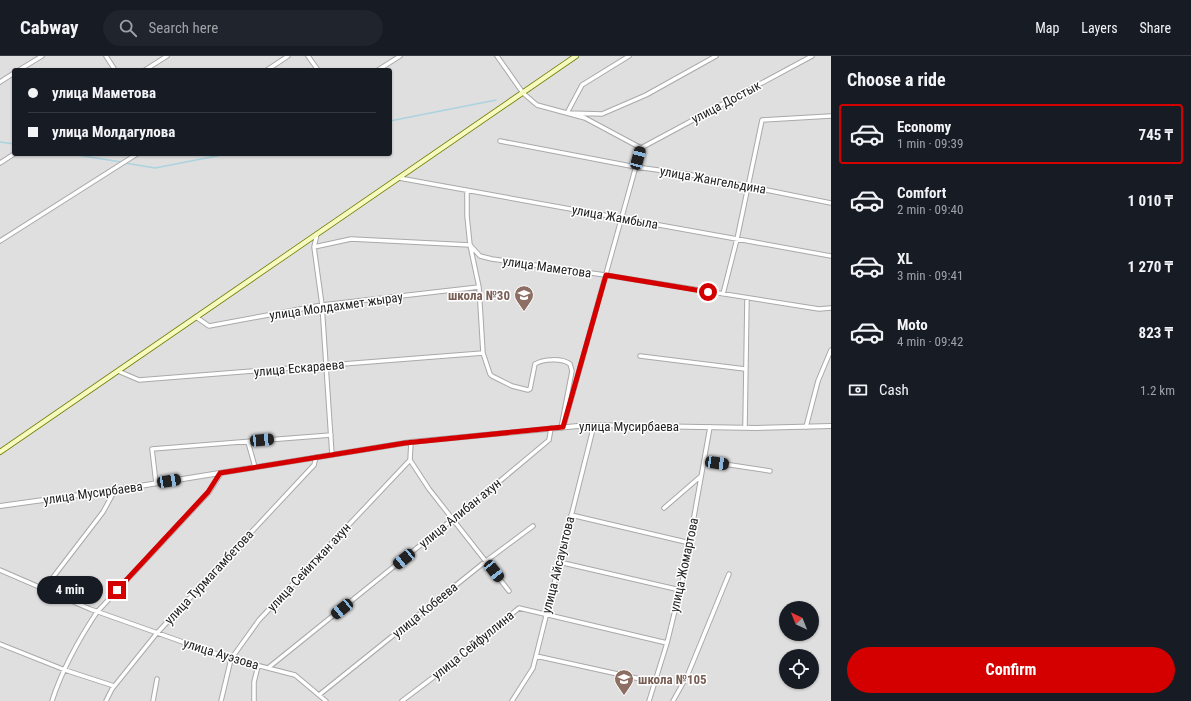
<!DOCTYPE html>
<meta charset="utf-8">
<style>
body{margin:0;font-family:"Roboto Condensed",sans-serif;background:#20242c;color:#f1f3f6;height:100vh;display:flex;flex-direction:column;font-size:15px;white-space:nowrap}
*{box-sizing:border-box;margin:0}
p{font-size:13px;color:#9ea1a6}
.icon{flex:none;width:22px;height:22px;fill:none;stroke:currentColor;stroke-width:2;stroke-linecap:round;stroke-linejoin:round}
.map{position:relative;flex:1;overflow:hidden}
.details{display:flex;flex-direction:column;background:#171b24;width:360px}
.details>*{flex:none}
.hud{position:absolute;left:12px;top:12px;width:380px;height:88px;border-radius:4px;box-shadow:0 1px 3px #0004;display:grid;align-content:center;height:88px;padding:0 16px;background:#171b24}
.needle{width:26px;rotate:317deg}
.buttons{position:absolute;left:779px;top:545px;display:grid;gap:8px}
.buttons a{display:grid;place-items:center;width:40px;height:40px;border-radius:50%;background:#171b24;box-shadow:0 1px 3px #0004;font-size:20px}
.end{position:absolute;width:18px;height:18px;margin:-9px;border:5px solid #d40000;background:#fff;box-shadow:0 0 0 2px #fff}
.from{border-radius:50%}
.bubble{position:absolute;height:28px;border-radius:14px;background:#171b24;box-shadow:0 1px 3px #0004;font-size:13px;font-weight:700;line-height:28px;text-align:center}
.car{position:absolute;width:12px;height:24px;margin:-12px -6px;border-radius:5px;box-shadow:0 0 3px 1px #0007;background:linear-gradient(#222 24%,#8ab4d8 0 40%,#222 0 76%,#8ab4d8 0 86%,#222 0)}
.hud b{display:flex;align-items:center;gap:14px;height:38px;font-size:15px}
.hud b+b{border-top:1px solid #363941}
.hud i{width:10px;height:10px;background:#f1f3f6}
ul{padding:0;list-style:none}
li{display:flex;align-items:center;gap:12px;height:60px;margin:0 8px 6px;padding:0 8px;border:2px solid transparent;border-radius:4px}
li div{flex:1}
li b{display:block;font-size:15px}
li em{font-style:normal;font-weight:700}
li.current{border-color:#d40000}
li>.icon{width:36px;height:36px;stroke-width:1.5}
h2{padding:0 16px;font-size:18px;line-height:48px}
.pay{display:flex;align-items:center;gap:10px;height:44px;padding:0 16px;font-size:15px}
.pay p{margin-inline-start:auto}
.button{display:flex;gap:8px;margin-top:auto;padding:8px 16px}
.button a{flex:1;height:46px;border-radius:24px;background:#d40000;color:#fff;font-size:16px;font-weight:700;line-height:46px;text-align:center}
header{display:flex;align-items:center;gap:24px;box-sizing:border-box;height:56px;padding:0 20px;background:#171b24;border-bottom:1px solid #363941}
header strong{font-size:19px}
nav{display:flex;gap:22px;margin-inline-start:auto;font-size:14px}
.search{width:280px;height:36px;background:#20242c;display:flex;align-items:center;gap:10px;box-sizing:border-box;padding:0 14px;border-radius:22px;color:#9ea1a6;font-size:15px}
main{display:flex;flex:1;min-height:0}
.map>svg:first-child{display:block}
</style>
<header>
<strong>Cabway</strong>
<div class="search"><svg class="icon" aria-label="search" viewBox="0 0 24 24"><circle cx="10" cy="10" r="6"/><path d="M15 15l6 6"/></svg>Search here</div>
<nav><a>Map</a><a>Layers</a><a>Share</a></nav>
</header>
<main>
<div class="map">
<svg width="831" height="645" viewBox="0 0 831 645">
<rect width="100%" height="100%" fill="#f2efe9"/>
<path fill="#e0dfdf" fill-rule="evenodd" d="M0 0H831V645H0ZM14 14H390V98H14ZM786 552H812V578H786ZM786 600H812V626H786Z"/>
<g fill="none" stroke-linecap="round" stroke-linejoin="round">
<path stroke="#aad3df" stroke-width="1.5" d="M390 65 496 44
M0 86 14 88
M71 98 121 106
M125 107 155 112 227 98"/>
<defs>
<path id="minor" d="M106 0 115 14
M308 0 318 14
M497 0 523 37 537 49 585 62 641 92
M629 0 582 29 567 57 602 58 646 39 716 0
M19 14 42 0
M145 14 167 0
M267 14 288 0
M378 14 400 0
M0 26 14 17
M500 85 636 111 687 118 831 147
M641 92 812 0
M0 107 14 98
M399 122 831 200
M467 134V160L470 189 479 231 483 297 490 318 492 320 512 330 528 334 530 333 535 308C543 303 562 302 570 308L572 315 561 372
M317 178 314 191 322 249 332 399
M0 185 137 98
M314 191 351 183 470 189 480 200 492 203 605 219 819 253 831 252
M723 238 737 183 762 64 831 60
M196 261 209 270 322 249 479 231
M640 300 745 313
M118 315 139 324 483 297
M564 369 641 92
M745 371 747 242
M806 371 818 325 831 294
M248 386 255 411
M410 404 429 433 509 535
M704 405 770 415
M156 427 152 393 331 379
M664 452 701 420
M571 459 690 487
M559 506 680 534
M0 514 90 553 225 601 295 619 326 645
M44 533 103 456 115 434
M0 588 65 614 114 630
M536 600 654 626
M268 612 500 425 549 384 551 372
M319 639 486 505 533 470
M52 645C62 614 79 583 97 556L209 436 221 417
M106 645 112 633 157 577 314 409 316 401
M153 645 157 623
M221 645 231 603 259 564 410 404 411 386
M254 645V626L258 610
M402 645 447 611 519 552 667 587
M512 645 533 612 594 369
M649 645 667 587 683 522 710 371
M673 645 688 618 729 518"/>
<path id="tertiary" d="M0 450 115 434 411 386 588 369 757 372 831 370"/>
<path id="secondary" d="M0 396 576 0"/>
</defs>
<use href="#minor" stroke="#a9a9a9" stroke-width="5.5"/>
<use href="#tertiary" stroke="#a9a9a9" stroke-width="6"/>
<use href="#secondary" stroke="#707d05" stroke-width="6"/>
<use href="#minor" stroke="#fff" stroke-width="3.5"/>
<use href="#tertiary" stroke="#fff" stroke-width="4"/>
<use href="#secondary" stroke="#f7fabf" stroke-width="4.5"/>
</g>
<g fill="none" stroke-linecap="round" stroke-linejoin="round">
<path stroke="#d40000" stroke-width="5" d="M117 534 208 436 220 417 405 387 563 371 606 219 708 236"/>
</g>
<defs>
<symbol id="school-pin" viewBox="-11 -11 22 30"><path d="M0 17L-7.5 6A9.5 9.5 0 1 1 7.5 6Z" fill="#8d6e63" stroke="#fff"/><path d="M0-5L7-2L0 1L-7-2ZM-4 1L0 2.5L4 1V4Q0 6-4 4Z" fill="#fff"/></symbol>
</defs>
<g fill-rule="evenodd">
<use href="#school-pin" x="513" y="228" width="22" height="30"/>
<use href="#school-pin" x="613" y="612" width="22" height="30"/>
</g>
<g text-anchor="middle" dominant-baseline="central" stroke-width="3" stroke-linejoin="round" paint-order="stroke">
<g font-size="13" fill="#222" stroke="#fff">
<text transform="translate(726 46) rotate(-28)">улица Достык</text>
<text transform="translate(713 124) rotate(10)">улица Жангельдина</text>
<text transform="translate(615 161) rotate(10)">улица Жамбыла</text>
<text transform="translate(547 211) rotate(8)">улица Маметова</text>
<text transform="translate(336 250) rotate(-8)">улица Молдахмет жырау</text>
<text transform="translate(299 312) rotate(-5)">улица Ескараева</text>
<text x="629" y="370">улица Мусирбаева</text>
<text transform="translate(93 437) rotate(-8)">улица Мусирбаева</text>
<text transform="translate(460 457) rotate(-39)">улица Алибан ахун</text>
<text transform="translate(558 509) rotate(-76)">улица Айсауытова</text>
<text transform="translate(684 509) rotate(-78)">улица Жомартова</text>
<text transform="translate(309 511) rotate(-47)">улица Сейитжан ахун</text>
<text transform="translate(209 521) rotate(-47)">улица Турмагамбетова</text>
<text transform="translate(425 554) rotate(-39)">улица Кобеева</text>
<text transform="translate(473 589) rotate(-39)">улица Сейфуллина</text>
<text transform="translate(221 598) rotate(17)">улица Ауэзова</text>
</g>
<g font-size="13" font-weight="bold" fill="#785e54" stroke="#fff" text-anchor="end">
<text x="510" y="239">школа №30</text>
<text x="638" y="623" text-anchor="start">школа №105</text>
</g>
</g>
</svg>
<div class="buttons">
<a><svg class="needle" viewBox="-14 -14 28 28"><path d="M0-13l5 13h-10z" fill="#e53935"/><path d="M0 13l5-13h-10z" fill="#9ea1a6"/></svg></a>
<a><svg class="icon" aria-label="locate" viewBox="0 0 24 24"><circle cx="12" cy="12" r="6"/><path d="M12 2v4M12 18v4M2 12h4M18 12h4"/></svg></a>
</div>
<i class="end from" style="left:708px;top:236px"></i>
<i class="end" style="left:117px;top:534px"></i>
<div class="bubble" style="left:37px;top:520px;width:66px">4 min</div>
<i class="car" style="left:638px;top:102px;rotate:15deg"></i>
<i class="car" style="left:262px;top:384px;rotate:85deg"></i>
<i class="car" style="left:717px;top:407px;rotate:98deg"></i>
<i class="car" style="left:169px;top:425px;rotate:80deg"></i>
<i class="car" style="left:404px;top:503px;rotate:231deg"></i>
<i class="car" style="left:494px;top:515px;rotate:142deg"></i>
<i class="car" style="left:342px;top:553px;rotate:231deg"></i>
<div class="hud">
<b><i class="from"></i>улица Маметова</b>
<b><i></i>улица Молдагулова</b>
</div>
</div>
<section class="details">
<h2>Choose a ride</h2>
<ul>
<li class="current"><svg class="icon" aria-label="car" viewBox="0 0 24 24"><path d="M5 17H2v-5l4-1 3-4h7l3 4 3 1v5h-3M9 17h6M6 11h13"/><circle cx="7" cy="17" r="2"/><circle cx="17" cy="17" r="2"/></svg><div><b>Economy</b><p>1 min · 09:39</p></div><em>745 ₸</em></li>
<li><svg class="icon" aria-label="car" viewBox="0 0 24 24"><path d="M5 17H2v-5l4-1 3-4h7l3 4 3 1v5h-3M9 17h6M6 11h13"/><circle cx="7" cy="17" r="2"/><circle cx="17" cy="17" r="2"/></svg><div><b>Comfort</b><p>2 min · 09:40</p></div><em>1 010 ₸</em></li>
<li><svg class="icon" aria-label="car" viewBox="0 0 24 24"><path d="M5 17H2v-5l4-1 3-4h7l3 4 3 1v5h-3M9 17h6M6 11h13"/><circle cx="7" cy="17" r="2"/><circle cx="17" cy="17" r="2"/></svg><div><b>XL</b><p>3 min · 09:41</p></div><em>1 270 ₸</em></li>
<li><svg class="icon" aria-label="car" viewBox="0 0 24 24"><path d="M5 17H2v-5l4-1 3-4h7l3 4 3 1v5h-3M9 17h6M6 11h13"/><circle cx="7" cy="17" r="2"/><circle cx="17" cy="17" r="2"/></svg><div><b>Moto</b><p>4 min · 09:42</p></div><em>823 ₸</em></li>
</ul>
<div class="pay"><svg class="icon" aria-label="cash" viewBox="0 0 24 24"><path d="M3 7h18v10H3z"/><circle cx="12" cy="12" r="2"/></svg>Cash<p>1.2 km</p></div>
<div class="button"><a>Confirm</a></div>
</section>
</main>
